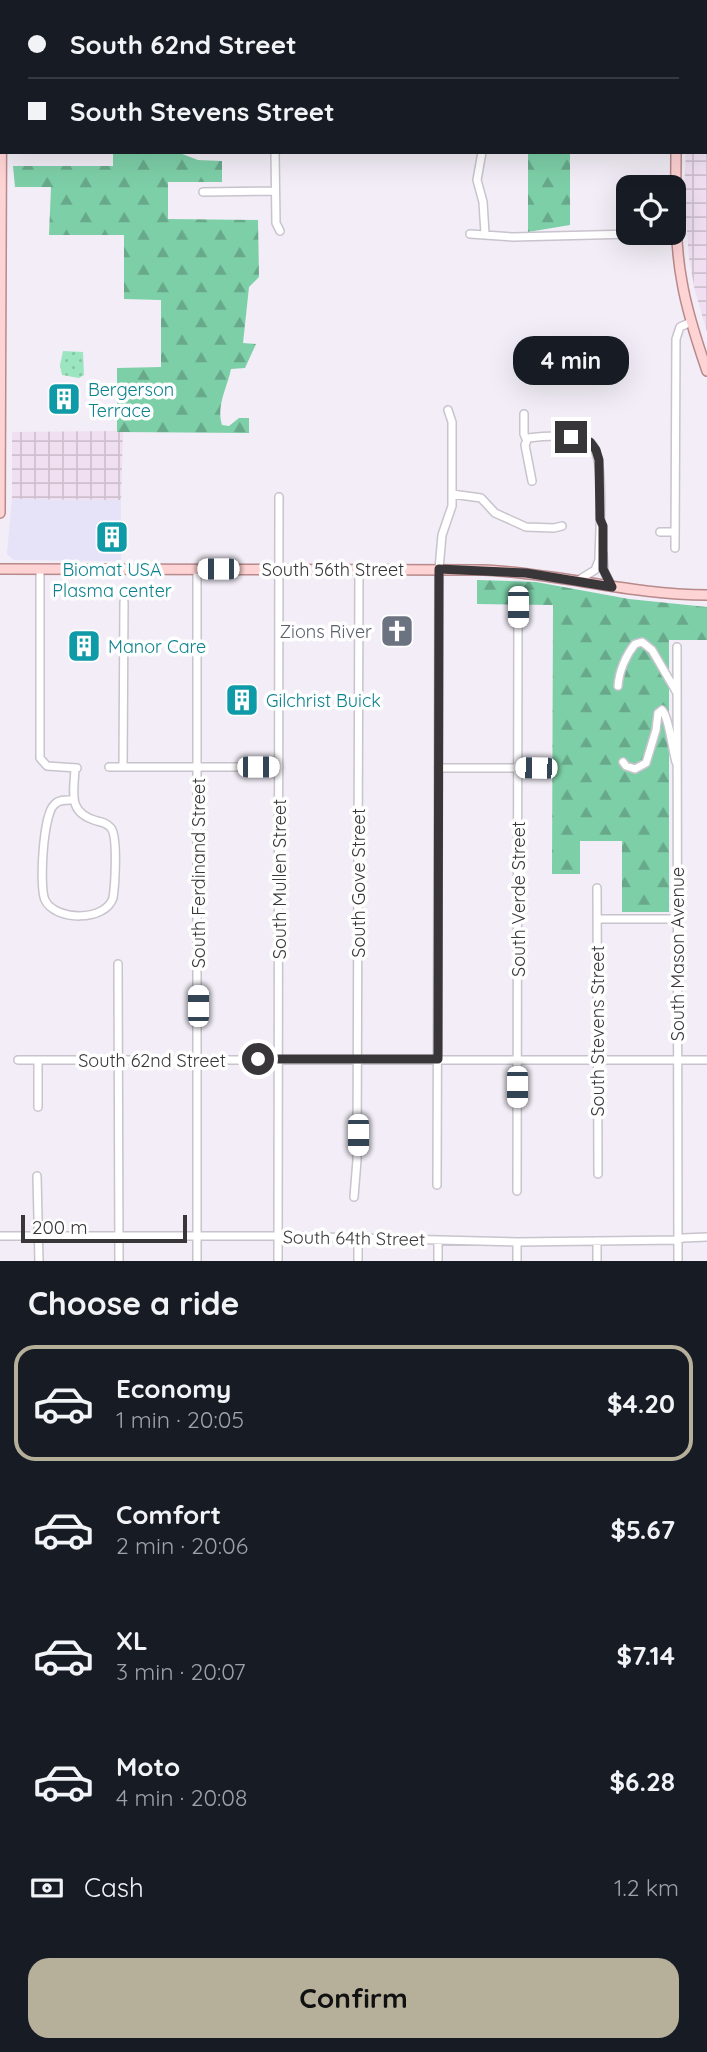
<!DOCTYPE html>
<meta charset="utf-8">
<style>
body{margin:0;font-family:Quicksand,sans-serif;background:#242831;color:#f1f3f6;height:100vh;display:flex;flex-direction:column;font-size:26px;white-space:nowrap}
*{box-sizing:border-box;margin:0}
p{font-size:23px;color:#9ea1a6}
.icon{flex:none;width:38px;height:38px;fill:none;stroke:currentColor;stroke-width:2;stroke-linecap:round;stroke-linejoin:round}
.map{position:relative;height:1261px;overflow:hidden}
.panel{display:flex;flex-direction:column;background:#171b24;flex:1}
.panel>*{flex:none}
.guide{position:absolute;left:0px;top:0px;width:707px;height:154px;box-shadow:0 7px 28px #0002;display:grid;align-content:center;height:154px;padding:0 28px;background:#171b24}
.fabs{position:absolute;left:616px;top:175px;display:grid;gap:14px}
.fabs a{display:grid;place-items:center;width:70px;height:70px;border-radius:14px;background:#171b24;box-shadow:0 7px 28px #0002;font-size:35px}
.scale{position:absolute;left:21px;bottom:18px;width:166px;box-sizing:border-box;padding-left:7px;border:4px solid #383639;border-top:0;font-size:19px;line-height:24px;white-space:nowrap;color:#383639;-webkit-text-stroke:5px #fff;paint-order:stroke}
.end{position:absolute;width:32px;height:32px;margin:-16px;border:9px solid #383639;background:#fff;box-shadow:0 0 0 4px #fff}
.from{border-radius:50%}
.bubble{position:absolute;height:49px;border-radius:21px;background:#171b24;box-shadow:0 7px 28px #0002;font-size:23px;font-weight:700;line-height:49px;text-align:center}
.car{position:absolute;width:21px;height:42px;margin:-21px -10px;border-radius:9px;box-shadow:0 0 5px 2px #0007;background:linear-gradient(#fff 24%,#345 0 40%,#fff 0 76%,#345 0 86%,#fff 0)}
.guide b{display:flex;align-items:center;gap:24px;height:66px;font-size:26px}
.guide b+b{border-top:2px solid #363941}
.guide i{width:18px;height:18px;background:#f1f3f6}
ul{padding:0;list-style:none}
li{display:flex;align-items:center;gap:21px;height:116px;margin:0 14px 10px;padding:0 14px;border:4px solid transparent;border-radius:21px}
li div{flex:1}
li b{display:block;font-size:26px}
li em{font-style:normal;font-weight:700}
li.active{border-color:#b6b09b}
li>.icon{width:63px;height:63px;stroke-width:1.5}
h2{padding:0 28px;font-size:32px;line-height:84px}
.pay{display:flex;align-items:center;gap:18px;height:77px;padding:0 28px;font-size:26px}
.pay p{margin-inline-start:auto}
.action{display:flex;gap:14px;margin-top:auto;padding:14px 28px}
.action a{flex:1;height:80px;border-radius:21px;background:#b6b09b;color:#111;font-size:28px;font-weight:700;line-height:80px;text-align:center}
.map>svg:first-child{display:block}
</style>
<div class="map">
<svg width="707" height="1261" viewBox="0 0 707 1261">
<defs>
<pattern id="industrial-grid" width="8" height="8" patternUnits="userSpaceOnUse" patternTransform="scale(1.75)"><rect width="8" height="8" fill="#efdff1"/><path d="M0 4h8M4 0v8" fill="none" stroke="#cec0cf"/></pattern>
<pattern id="forest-firs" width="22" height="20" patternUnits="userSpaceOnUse" patternTransform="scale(1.75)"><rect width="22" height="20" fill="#7dcfa8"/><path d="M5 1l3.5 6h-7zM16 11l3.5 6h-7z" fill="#67a98a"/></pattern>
<pattern id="park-dots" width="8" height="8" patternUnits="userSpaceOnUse" patternTransform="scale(1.75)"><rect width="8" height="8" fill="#9ce5c1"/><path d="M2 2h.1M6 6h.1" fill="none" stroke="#87c5a7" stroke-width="1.8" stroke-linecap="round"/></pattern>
</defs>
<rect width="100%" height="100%" fill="#f2edf6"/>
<path fill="#e6e2f8" d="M12 499 121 500V561L14 560 7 554Z"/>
<path fill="url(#industrial-grid)" d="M699 0H707V332L695 291 689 258 684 190 686 152H705V2H698Z
M123 431 121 500 12 499V432Z"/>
<path fill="url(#forest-firs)" d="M113 152H177L198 160 222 161V182H168V219L258 220 259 277 249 287 243 343 256 344 245 368 231 369C227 388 216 406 222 425L229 426 239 418H249V433L117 432V368L161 367V300L124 299V235H49L51 187H15L13 166H113Z
M528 152H570V225L528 232Z
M477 580 536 582 629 599 707 607V640H669V912H622V841H580V874H552L553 605 477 604Z"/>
<path fill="url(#park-dots)" d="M63 351 83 352 84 375 79 378 62 375 60 365Z"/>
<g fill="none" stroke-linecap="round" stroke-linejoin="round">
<defs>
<path id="minor" d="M167 0H168
M338 0V2
M277 2V0
M275 152 276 223 280 231
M482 152 477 180 483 202 485 234
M203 192 275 191
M628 199V234
M470 234 513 237 672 233
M524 414V434L526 439
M532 481 525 445 528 438C542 436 580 433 591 443 606 457 599 538 599 560L595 570 577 581
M452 494 481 498 495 513 526 527 554 528 562 526
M660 532H675
M675 548 676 339 680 327 691 322
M603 554 604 571 612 587
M40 569V758L47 766 77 768
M677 647 678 1261
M618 686C619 671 626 655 635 644L642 642 652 650 677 693
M623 762 626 766 635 769 646 763 656 730 658 713 662 710C669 717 672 749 676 762
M109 767H279
M123 767 124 602
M438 768H552
M74 800C67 800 59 799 54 805 43 815 39 887 45 900 55 921 105 922 113 898 115 885 118 837 111 828 107 823 102 822 97 821 67 813 74 793 75 768
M597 888 598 1174
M597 919H677
M118 964 119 1261
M18 1060H707
M38 1107V1060
M37 1176 39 1261
M437 1185 439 569 442 535 452 506V422L448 410
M517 1191 518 607
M354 1197 357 1160 359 569
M0 1236H277L517 1242 678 1240 683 1238 707 1237
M597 1241V1261
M517 1242V1261
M197 1261V569
M278 1261 279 497
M358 1261V1238
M438 1261V1240"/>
<path id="major" d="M689 2V0
M676 152C676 195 674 240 682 282 687 312 697 342 707 371
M0 513 2 0
M0 569 483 570C558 573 631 595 707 595"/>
</defs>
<use href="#minor" stroke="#c8c3cc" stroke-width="10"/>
<use href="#major" stroke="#b9898b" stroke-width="12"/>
<use href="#minor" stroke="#fff" stroke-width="7"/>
<use href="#major" stroke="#fed3d4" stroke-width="9"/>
</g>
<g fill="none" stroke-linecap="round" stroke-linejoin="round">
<path stroke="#383639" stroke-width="9" d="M258 1059H438L439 569 526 573 612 587 603 569V526L600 519 599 460 596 450 590 442 571 437"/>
</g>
<defs>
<symbol id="building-square" viewBox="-11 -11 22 22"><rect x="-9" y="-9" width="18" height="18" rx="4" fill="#0f9aa8" stroke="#fff"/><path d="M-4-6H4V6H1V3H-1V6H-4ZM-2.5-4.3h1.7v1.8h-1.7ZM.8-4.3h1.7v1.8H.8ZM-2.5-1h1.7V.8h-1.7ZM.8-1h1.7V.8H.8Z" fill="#fff"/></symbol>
<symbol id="church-square" viewBox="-11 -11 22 22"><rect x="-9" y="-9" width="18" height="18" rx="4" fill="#6b7280" stroke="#fff"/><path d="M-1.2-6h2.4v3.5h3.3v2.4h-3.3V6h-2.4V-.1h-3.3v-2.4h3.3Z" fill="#fff"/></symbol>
</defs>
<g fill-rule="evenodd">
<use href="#building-square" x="45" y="380" width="38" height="38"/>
<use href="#building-square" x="93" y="518" width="38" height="38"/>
<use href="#church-square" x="378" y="612" width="38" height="38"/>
<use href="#building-square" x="65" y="627" width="38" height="38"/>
<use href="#building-square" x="223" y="681" width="38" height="38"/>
</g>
<g text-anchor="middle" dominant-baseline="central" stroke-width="7" stroke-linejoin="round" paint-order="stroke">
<g font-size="18" fill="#0d838f" stroke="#fff" text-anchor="start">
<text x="88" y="389">Bergerson<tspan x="88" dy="21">Terrace</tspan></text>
<text x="112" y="569" text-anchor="middle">Biomat USA<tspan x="112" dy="21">Plasma center</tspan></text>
<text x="108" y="646">Manor Care</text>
<text x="266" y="700">Gilchrist Buick</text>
</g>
<g font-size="18" fill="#383639" stroke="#fff">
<text x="333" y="569">South 56th Street</text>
<text transform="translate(198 873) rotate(-90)">South Ferdinand Street</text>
<text transform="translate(279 879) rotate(-90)">South Mullen Street</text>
<text transform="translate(358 883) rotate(-90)">South Gove Street</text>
<text transform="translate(518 899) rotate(-90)">South Verde Street</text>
<text transform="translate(677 954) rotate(-90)">South Mason Avenue</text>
<text transform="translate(597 1031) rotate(-90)">South Stevens Street</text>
<text x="152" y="1060">South 62nd Street</text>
<text transform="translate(354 1238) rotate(1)">South 64th Street</text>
</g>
<g font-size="18" fill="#5b616d" stroke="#fff" text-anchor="end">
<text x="372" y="631">Zions River</text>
</g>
</g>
</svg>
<div class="fabs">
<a><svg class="icon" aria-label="locate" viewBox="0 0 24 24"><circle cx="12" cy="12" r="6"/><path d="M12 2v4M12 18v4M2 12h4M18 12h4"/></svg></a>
</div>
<div class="scale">200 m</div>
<i class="end from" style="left:258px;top:1059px"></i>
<i class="end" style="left:571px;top:437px"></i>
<div class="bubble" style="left:513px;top:336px;width:116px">4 min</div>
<i class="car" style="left:218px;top:569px;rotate:270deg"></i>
<i class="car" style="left:518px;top:607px;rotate:180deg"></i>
<i class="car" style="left:258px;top:767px;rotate:90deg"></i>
<i class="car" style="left:536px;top:768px;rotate:271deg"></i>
<i class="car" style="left:198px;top:1006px;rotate:0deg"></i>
<i class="car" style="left:517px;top:1087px;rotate:180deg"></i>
<i class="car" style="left:358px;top:1135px;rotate:180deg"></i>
<div class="guide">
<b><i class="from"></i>South 62nd Street</b>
<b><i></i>South Stevens Street</b>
</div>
</div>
<section class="panel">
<h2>Choose a ride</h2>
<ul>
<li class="active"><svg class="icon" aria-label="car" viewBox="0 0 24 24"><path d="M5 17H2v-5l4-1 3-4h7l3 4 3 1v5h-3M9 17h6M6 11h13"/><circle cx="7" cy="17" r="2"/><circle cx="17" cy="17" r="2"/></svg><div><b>Economy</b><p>1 min · 20:05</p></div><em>$4.20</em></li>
<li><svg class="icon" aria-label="car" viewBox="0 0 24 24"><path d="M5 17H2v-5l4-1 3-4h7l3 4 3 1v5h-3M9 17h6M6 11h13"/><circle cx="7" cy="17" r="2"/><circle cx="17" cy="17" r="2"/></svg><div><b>Comfort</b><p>2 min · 20:06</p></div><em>$5.67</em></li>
<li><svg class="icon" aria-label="car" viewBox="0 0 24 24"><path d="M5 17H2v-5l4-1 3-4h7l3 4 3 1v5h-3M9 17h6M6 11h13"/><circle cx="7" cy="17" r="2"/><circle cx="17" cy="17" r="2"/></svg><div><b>XL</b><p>3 min · 20:07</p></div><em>$7.14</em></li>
<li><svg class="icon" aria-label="car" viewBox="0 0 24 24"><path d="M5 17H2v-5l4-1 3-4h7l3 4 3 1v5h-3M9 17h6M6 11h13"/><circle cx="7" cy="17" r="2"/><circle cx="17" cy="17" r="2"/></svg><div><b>Moto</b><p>4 min · 20:08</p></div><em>$6.28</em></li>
</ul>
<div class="pay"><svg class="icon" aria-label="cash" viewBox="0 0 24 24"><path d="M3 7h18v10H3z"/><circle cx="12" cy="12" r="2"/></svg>Cash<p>1.2 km</p></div>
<div class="action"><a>Confirm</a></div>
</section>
